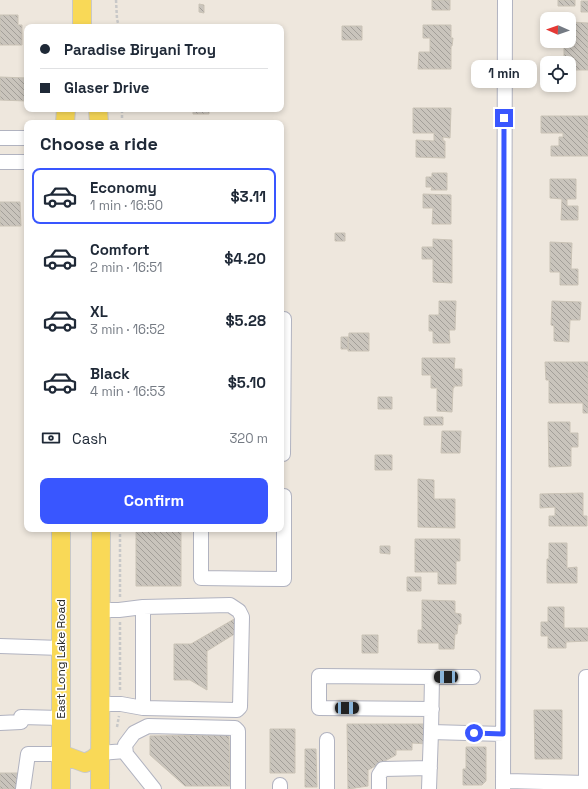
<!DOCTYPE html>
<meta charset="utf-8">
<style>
body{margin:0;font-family:"Space Grotesk",sans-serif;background:#f6f6f7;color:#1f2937;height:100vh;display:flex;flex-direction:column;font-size:15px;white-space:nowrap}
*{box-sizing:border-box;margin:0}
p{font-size:13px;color:#747a83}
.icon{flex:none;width:22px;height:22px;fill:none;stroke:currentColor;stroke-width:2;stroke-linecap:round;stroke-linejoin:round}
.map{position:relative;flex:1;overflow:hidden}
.side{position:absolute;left:24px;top:120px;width:260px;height:412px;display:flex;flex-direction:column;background:#fff;border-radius:8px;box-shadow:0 2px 6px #0003}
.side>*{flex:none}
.guide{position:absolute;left:24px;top:24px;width:260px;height:88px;border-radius:8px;box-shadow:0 2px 6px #0003;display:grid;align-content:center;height:88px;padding:0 16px;background:#fff}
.needle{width:26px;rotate:272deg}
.tools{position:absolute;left:540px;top:12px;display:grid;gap:8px}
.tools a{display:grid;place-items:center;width:36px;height:36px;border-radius:8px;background:#fff;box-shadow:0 2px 6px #0003;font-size:20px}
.end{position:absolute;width:18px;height:18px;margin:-9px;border:5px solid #3956ff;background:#fff;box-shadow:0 0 0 2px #fff}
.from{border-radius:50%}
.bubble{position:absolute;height:28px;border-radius:8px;background:#fff;box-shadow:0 2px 6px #0003;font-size:13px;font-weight:600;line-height:28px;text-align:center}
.car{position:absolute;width:12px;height:24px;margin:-12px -6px;border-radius:5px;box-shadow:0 0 3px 1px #0007;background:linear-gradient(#222 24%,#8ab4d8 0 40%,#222 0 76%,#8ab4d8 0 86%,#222 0)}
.guide b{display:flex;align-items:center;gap:14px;height:38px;font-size:15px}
.guide b+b{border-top:1px solid #e0e1e3}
.guide i{width:10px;height:10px;background:#1f2937}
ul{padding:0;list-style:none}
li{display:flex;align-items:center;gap:12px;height:56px;margin:0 8px 6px;padding:0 8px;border:2px solid transparent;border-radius:8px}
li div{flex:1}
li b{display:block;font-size:15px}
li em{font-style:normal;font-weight:600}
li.current{border-color:#3956ff}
li>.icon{width:36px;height:36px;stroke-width:1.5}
h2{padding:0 16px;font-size:18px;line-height:48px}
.pay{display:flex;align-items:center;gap:10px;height:44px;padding:0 16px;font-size:15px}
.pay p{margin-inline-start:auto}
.cta{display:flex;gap:8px;margin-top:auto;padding:8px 16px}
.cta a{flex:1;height:46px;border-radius:8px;background:#3956ff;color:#fff;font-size:16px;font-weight:600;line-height:46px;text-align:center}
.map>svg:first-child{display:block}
</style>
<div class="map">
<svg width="588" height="789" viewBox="0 0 588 789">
<defs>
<pattern id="building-back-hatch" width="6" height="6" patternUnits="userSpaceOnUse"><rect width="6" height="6" fill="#c9c4bc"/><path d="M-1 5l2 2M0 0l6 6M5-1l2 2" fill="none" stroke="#a39f99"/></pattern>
</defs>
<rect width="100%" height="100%" fill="#eee7dd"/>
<path fill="url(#building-back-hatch)" stroke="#cac3b6" d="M432 0H450V10H432Z
M558 0H575V6H558Z
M581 1H588V12H581Z
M199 4 204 5V13L199 12Z
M0 15H18V25H22V45H0Z
M570 22 588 23V70H569V63H564V41H569Z
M423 25H451V38H453L452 46H451V69H418L419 52H430V38H423Z
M342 26H362V40H342Z
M0 77 27 78 26 101 0 100Z
M413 108H451L450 138 443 137V141H445V158L416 157V140L434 141V133H413Z
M193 109H209V114H193Z
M541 116H588V156H551V146H559V137H563V133H541Z
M432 173H447V190H431L432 187H426V177H432Z
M550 179H576V199H567V206H578V220H561L562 199 550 198Z
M423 194 451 195V224H432L433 208H423Z
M0 202H20L21 226H0Z
M335 233H345V241H335Z
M433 239 452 240V283L433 282V259H422V247H433Z
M550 242 572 243 571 269H578V285H560V272H550Z
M439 301H456L455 330H449L450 343H433V331H429V315H439Z
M552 301 581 302 580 320H570L569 342 554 341V326L551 325Z
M349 333H369V351H348Z
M341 337H348V349H341Z
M422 358H455L454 369H462V386H454V388H453L452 412 437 411V388H431V375H422Z
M545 362H588V413H583V403H549V380H546Z
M378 397H392V409H378Z
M424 417H443V425H424Z
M548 422H570V433H578V447H571V466L549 467Z
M442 431H461L460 453H441Z
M375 455H392V470H375Z
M418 479 434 480V499H455V528L418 527Z
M583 493V516H587V526H549V516H555V507L540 508V494Z
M136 529H181V586H136Z
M415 539H460V561H456V584H438V572H415Z
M549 543H567V568L577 567V583H547V559H549Z
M380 546H390V554L380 553Z
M407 577H421V591H407Z
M422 600 455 601V613L461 614V624H458L457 634H455L454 649H439V643H418V630H422Z
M548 607H564V628H588V641L566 642V648H548V636H541V622H548Z
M236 618V633L207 651V690L190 680H174V644H191Z
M362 635H378V653H362Z
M534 710H562V759H535Z
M347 724H427V744L412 743V750H396V755L368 770V786L348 789Z
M270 729H295V773H270Z
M229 735 230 786H185L150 755V736Z
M466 747H486V781L482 785H463V769H466Z
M305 749H316L317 787H305Z
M0 773H19V789H0Z"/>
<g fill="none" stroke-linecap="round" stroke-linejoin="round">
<defs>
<path id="minor" d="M0 138H27
M0 162H27
M281 319H284L283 454H281
M201 529V578L284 579V496H281
M143 607V708
M0 646 61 648
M432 677H473
M100 704H121L143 708 237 710 240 707 242 617 239 611 230 605 143 607 119 610H101
M0 723 21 722V717L61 718
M431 732 432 677 319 676V708L432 709
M100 753 125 751
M503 781 586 783V677H588
M23 789 28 754H61
M154 789 126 754 125 745 134 733 148 726 235 728 238 731V789
M280 789V785
M327 789V740
M379 789V775L383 769 430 768
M429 789 431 732 503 734
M503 789 505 0"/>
<path id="major" d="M82 27V0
M98 109 99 123
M65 123 66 109
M61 754 85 763 93 759 100 753
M61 789V529
M100 789 101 529"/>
</defs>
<use href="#minor" stroke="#b1b3c0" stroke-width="16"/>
<use href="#major" stroke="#c8c8c8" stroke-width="20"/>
<path stroke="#c8c8c8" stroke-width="2.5" stroke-dasharray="3 2" stroke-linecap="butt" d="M116 0 117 19 119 27
M122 123V109
M120 597V529
M120 622V691
M117 727 119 716"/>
<use href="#minor" stroke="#fff" stroke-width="14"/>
<use href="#major" stroke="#f9d957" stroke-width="18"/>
</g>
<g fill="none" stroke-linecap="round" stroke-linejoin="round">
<path stroke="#3956ff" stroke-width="5" d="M474 733 503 734 504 118"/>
</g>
<g text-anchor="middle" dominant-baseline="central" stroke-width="3.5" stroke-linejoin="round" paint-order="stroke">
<g font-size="12" fill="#2b2b2b" stroke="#fff">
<text transform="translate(61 659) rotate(-90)">East Long Lake Road</text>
</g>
</g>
</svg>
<div class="tools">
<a><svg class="needle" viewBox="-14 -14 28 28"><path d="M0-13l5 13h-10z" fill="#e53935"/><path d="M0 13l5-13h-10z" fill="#747a83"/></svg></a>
<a><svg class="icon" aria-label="locate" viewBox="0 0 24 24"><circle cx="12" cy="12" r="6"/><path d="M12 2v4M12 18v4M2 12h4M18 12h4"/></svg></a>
</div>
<i class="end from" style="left:474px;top:733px"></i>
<i class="end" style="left:504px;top:118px"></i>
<div class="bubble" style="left:471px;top:60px;width:66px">1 min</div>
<i class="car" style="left:446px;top:677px;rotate:270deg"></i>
<i class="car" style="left:347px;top:708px;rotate:90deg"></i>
<div class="guide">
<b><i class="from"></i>Paradise Biryani Troy</b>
<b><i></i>Glaser Drive</b>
</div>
<section class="side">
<h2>Choose a ride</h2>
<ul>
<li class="current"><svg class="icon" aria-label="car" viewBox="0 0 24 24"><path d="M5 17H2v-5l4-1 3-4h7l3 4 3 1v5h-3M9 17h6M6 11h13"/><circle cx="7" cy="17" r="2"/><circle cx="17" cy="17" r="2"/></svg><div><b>Economy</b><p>1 min · 16:50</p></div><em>$3.11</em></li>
<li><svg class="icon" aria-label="car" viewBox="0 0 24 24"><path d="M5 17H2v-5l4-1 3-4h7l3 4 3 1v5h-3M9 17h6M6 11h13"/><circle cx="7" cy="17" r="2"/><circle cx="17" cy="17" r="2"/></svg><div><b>Comfort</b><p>2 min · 16:51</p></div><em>$4.20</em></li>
<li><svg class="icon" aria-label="car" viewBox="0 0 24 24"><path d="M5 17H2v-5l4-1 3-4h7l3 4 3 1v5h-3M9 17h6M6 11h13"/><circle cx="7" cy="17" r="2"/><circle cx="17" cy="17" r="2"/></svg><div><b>XL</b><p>3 min · 16:52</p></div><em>$5.28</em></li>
<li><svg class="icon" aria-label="car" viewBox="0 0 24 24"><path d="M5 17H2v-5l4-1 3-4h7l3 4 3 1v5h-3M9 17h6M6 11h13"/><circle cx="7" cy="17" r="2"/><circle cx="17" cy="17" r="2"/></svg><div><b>Black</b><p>4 min · 16:53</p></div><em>$5.10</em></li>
</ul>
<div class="pay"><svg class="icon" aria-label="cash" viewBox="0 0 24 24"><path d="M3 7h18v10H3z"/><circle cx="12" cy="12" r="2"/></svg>Cash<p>320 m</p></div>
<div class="cta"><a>Confirm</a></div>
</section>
</div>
